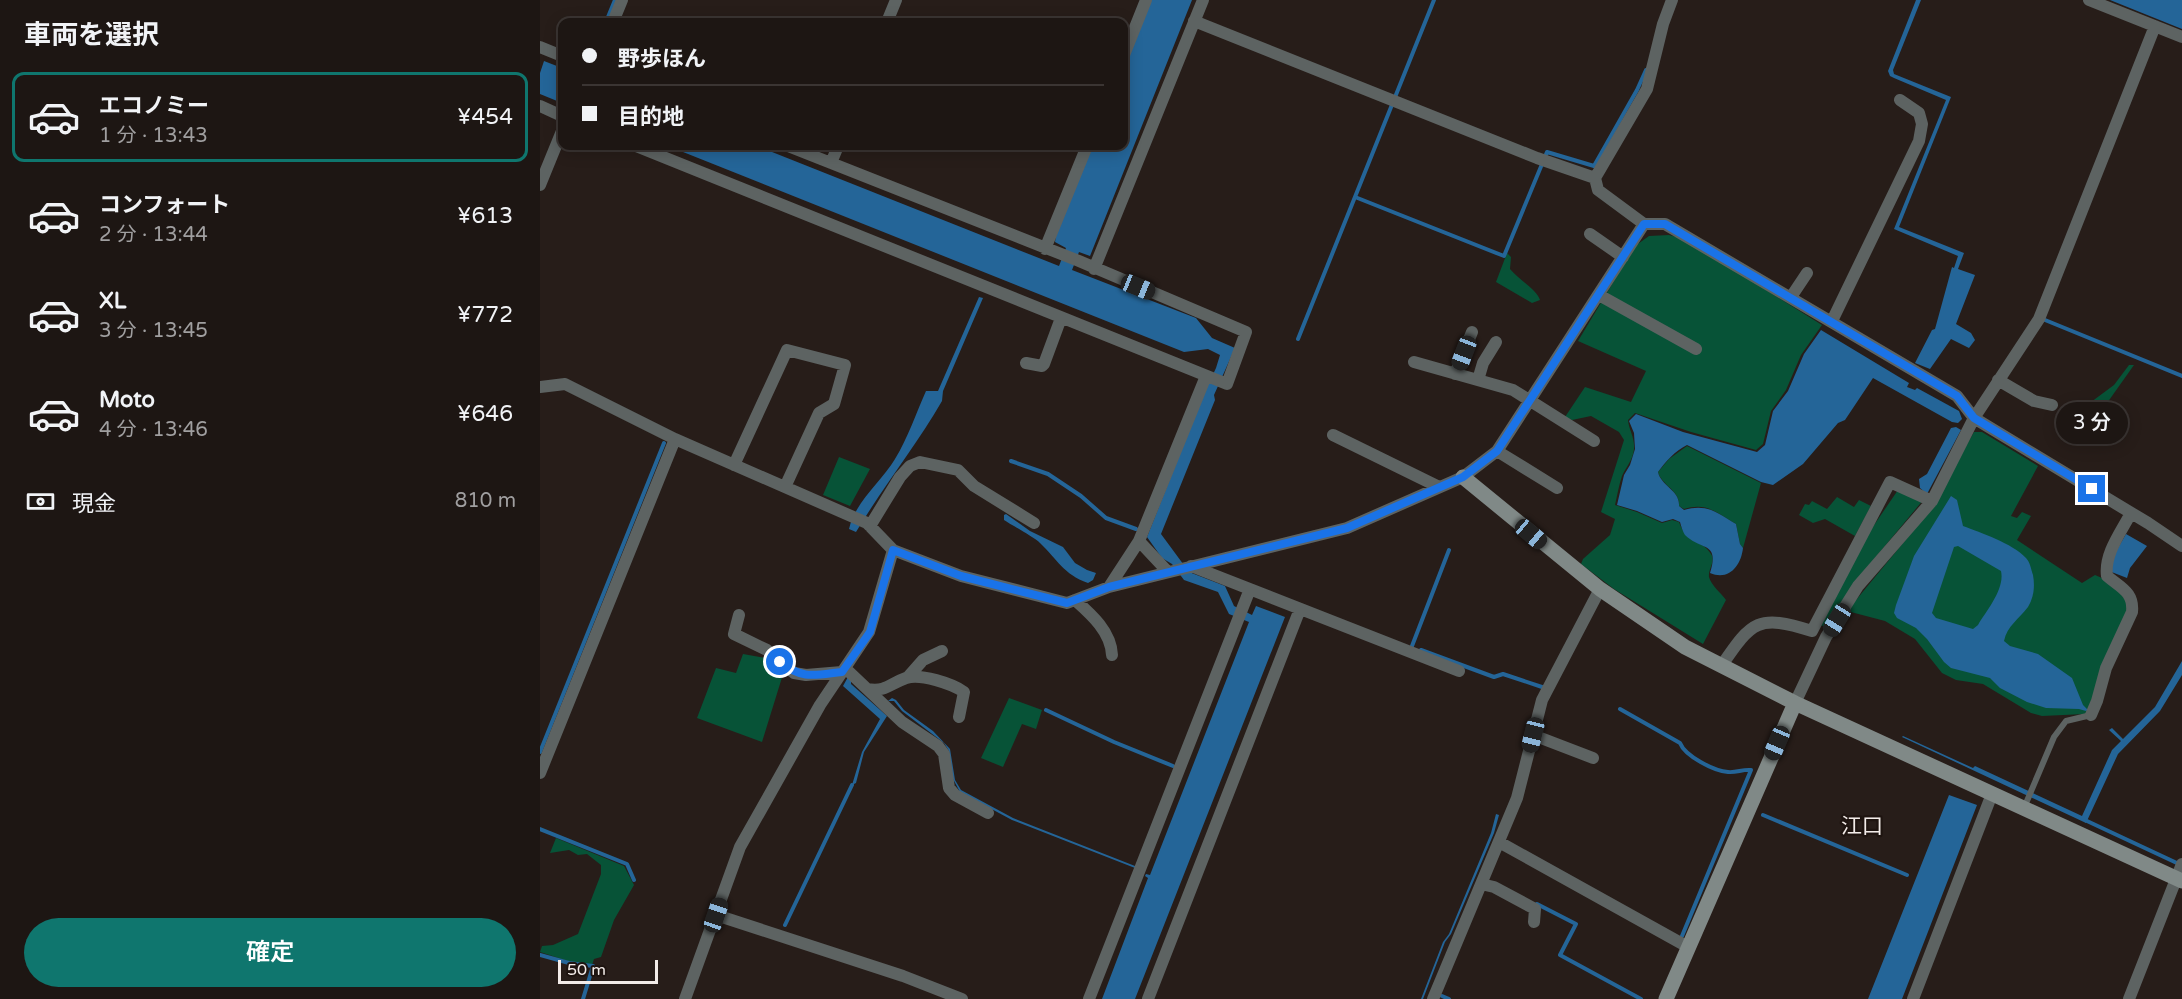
<!DOCTYPE html>
<html lang="ja">
<meta charset="utf-8">
<style>
body{margin:0;font-family:"Varela Round","Noto Sans JP",sans-serif;background:#251f1c;color:#f1f3f6;height:100vh;display:flex;flex-direction:column;font-size:22px;white-space:nowrap}
*{box-sizing:border-box;margin:0}
p{font-size:20px;color:#a09fa0}
.icon{flex:none;width:33px;height:33px;fill:none;stroke:currentColor;stroke-width:2;stroke-linecap:round;stroke-linejoin:round}
.map{position:relative;flex:1;overflow:hidden}
.drawer{display:flex;flex-direction:column;background:#1d1613;width:540px}
.drawer>*{flex:none}
.banner{position:absolute;left:18px;top:18px;width:570px;height:132px;border-radius:12px;box-shadow:0 3px 15px #0003,0 0 0 2px #3b3533;display:grid;align-content:center;height:132px;padding:0 24px;background:#1d1613}
.scale{position:absolute;left:18px;bottom:15px;width:100px;box-sizing:border-box;padding-left:6px;border:3px solid #f3ece9;border-top:0;font-size:16px;line-height:21px;white-space:nowrap;color:#f3ece9;-webkit-text-stroke:4px #1e1410;paint-order:stroke}
.end{position:absolute;width:27px;height:27px;margin:-14px;border:8px solid #1a73e8;background:#fff;box-shadow:0 0 0 3px #fff}
.from{border-radius:50%}
.bubble{position:absolute;height:42px;border-radius:21px;background:#1d1613;box-shadow:0 3px 15px #0003,0 0 0 2px #3b3533;font-size:20px;font-weight:600;line-height:42px;text-align:center}
.car{position:absolute;width:18px;height:36px;margin:-18px -9px;border-radius:8px;box-shadow:0 0 4px 2px #0007;background:linear-gradient(#222 24%,#8ab4d8 0 40%,#222 0 76%,#8ab4d8 0 86%,#222 0)}
.banner b{display:flex;align-items:center;gap:21px;height:57px;font-size:22px}
.banner b+b{border-top:2px solid #3b3533}
.banner i{width:15px;height:15px;background:#f1f3f6}
ul{padding:0;list-style:none}
li{display:flex;align-items:center;gap:18px;height:90px;margin:0 12px 9px;padding:0 12px;border:3px solid transparent;border-radius:12px}
li div{flex:1}
li b{display:block;font-size:22px}
li em{font-style:normal;font-weight:600}
li.active{border-color:#0f766e}
li>.icon{width:54px;height:54px;stroke-width:1.5}
h2{padding:0 24px;font-size:27px;line-height:72px}
.pay{display:flex;align-items:center;gap:15px;height:66px;padding:0 24px;font-size:22px}
.pay p{margin-inline-start:auto}
.button{display:flex;gap:12px;margin-top:auto;padding:12px 24px}
.button a{flex:1;height:69px;border-radius:36px;background:#0f766e;color:#fff;font-size:24px;font-weight:600;line-height:69px;text-align:center}
main{display:flex;flex:1;min-height:0}
.map>svg:first-child{display:block}
</style>
<main>
<section class="drawer">
<h2>車両を選択</h2>
<ul>
<li class="active"><svg class="icon" aria-label="car" viewBox="0 0 24 24"><path d="M5 17H2v-5l4-1 3-4h7l3 4 3 1v5h-3M9 17h6M6 11h13"/><circle cx="7" cy="17" r="2"/><circle cx="17" cy="17" r="2"/></svg><div><b>エコノミー</b><p>1 分 · 13:43</p></div><em>¥454</em></li>
<li><svg class="icon" aria-label="car" viewBox="0 0 24 24"><path d="M5 17H2v-5l4-1 3-4h7l3 4 3 1v5h-3M9 17h6M6 11h13"/><circle cx="7" cy="17" r="2"/><circle cx="17" cy="17" r="2"/></svg><div><b>コンフォート</b><p>2 分 · 13:44</p></div><em>¥613</em></li>
<li><svg class="icon" aria-label="car" viewBox="0 0 24 24"><path d="M5 17H2v-5l4-1 3-4h7l3 4 3 1v5h-3M9 17h6M6 11h13"/><circle cx="7" cy="17" r="2"/><circle cx="17" cy="17" r="2"/></svg><div><b>XL</b><p>3 分 · 13:45</p></div><em>¥772</em></li>
<li><svg class="icon" aria-label="car" viewBox="0 0 24 24"><path d="M5 17H2v-5l4-1 3-4h7l3 4 3 1v5h-3M9 17h6M6 11h13"/><circle cx="7" cy="17" r="2"/><circle cx="17" cy="17" r="2"/></svg><div><b>Moto</b><p>4 分 · 13:46</p></div><em>¥646</em></li>
</ul>
<div class="pay"><svg class="icon" aria-label="cash" viewBox="0 0 24 24"><path d="M3 7h18v10H3z"/><circle cx="12" cy="12" r="2"/></svg>現金<p>810 m</p></div>
<div class="button"><a>確定</a></div>
</section>
<div class="map">
<svg width="1642" height="999" viewBox="0 0 1642 999">
<rect width="100%" height="100%" fill="#271d19"/>
<path fill="#075337" d="M1129 235 1144 239 1282 325 1261 355 1246 390 1231 411 1223 444 1216 450 1151 432 1095 413 1088 420C1089 430 1095 438 1094 449 1093 460 1086 467 1082 476 1079 485 1077 496 1075 505L1097 512 1122 523 1132 520 1139 522C1148 546 1162 539 1171 554 1176 561 1168 569 1169 577 1171 585 1181 593 1186 600L1163 644 1074 589 1041 564 1043 559 1070 535 1075 519 1061 512 1084 440 1079 432 1051 416 1032 420 1025 417 1045 387 1091 402 1106 371 1038 341 1095 246 1109 236Z
M967 253 971 257 970 269C978 279 997 290 1000 300L992 303 956 282Z
M1589 365H1594L1560 413 1547 405 1574 385Z
M1434 432H1442L1498 466 1471 516 1477 518 1482 512 1491 516 1477 540 1542 583 1555 575C1569 580 1583 594 1589 606 1578 630 1568 654 1559 678 1555 688 1551 707 1545 714L1502 716 1491 713 1443 684 1416 680 1402 673 1375 639 1345 621 1307 611 1387 514Z
M1147 446 1221 483 1203 548 1200 544 1196 524C1177 513 1167 502 1144 509L1139 506C1140 490 1122 486 1118 472L1129 459Z
M299 457 330 469 310 506 283 495Z
M1358 490 1384 499 1315 582 1286 627 1280 625 1330 531Z
M1297 497 1314 507 1319 500 1331 506 1315 536 1285 519 1273 523 1259 515 1265 504 1269 505 1272 501 1287 509Z
M203 654 226 658 244 671 222 742 157 718 176 668 196 673Z
M469 698 502 710 496 729 482 724 463 767 441 758Z
M16 838 84 866 94 885 74 920 61 957 54 959 52 965 28 961 0 952 2 946 13 945 38 934 61 874V865L47 854 38 855 29 850 10 853Z"/>
<path fill="#246598" fill-rule="evenodd" d="M611 0H652L550 256 539 252 532 270 656 318 672 338 695 348 674 395 675 400 621 534 649 572 685 586 694 606 712 615 716 606 745 617 595 999H562L608 878 605 876 606 874 610 875 709 622 689 614 678 592 644 580 632 564 622 558 607 537 662 398 676 368 680 355 668 349 644 352 128 146H217L519 266 526 248 515 242 516 235 552 146H584V66Z
M1376 0H1381L1353 70 1354 74 1411 97 1359 227 1424 253 1418 269 1435 275 1416 324 1431 333 1435 340 1429 348 1411 339 1390 369 1375 363 1392 330 1395 329 1412 267 1414 268 1418 256 1354 229 1406 100 1354 78 1350 76 1348 71Z
M1570 0H1642V29Z
M4 61 22 68V103L0 94V73Z
M439 297 443 298 403 391 402 401C376 446 343 487 316 532L309 529C315 502 341 482 355 459 368 438 376 413 386 391H398Z
M1281 330 1369 383 1367 387 1375 390 1377 388 1419 411 1422 419 1418 423 1412 422 1333 378 1305 420 1298 423 1263 464 1233 485 1221 482 1147 445C1135 451 1126 461 1118 472 1121 486 1140 490 1139 506L1144 510C1167 503 1177 513 1196 524L1200 544 1203 548C1201 566 1189 581 1170 573 1180 541 1161 551 1145 535 1143 532 1141 526 1140 522L1133 519 1122 522 1097 511 1077 505 1084 475 1090 465 1095 449 1094 433 1089 421 1096 414 1143 432 1217 452 1225 445 1233 411 1248 391 1264 354Z
M1416 427 1421 430 1387 494 1380 488 1379 479 1387 474 1411 428Z
M1411 496 1417 500 1423 526C1441 533 1472 543 1486 558 1490 562 1491 569 1493 575 1495 586 1494 597 1488 607 1479 619 1467 626 1464 641L1470 646 1498 654 1532 678 1543 705 1548 710 1546 711 1539 709 1506 708 1487 702 1460 688 1450 678 1411 668 1404 662 1387 639 1376 628 1357 618 1354 613 1356 605 1374 556ZM1418 546 1461 571C1465 589 1447 610 1438 625L1433 629 1396 618 1392 613 1414 547Z
M466 514 490 531 523 547 535 563 547 570 556 573 553 580 548 583C523 574 518 560 500 543 494 537 473 526 464 520V515Z
M1586 534 1607 546 1590 568 1587 578 1569 571 1571 560Z
M1642 661V675L1620 711 1578 754 1546 823 1362 737 1363 736 1433 768 1435 766 1542 816 1572 750 1581 741 1569 730 1572 728 1583 739 1615 707Z
M308 677 311 681V684L347 716 324 752 316 783 312 785 322 752 340 719 303 686Z
M352 698 356 700 364 710 393 731 410 749 415 780 421 790 473 818 595 866V868L472 820 420 792 412 777 409 751 404 743 362 711 354 701H348Z
M1409 795 1437 805 1362 999H1328Z
M956 814 959 815 954 833 911 934 905 942 883 999H881L903 942 909 934 951 833Z"/>
<g fill="none" stroke-linecap="round" stroke-linejoin="round">
<path stroke="#246598" stroke-width="4" d="M66 22 75 0
M815 197 964 256 1007 152 1054 166 1097 90 1106 70
M1505 320 1642 376
M758 339 894 0
M471 461 508 474 541 496 566 518 596 529
M872 646 909 550
M881 650 954 677 963 674 1005 688
M1080 709 1140 743C1145 756 1174 771 1188 772 1196 773 1203 769 1211 770L1142 936
M506 710 574 742 633 766
M0 752 124 443
M1223 815 1367 875
M1547 821 1639 864
M0 829 87 864 94 880
M997 904 1036 924 1020 955 1101 999
M245 925 312 785
M0 955 29 963 53 966 43 999
M902 996 909 999"/>
<path stroke="#5d6362" stroke-width="6" d="M1484 808 1514 737 1526 721 1551 715"/>
<path stroke="#5d6362" stroke-width="12" d="M1132 0 1123 24 1107 89 1055 178 1058 190 1104 224H1125L1417 396 1434 418 1608 523 1642 546
M1549 0 1642 37
M654 21 997 158 1055 178
M73 22 82 0
M347 22 356 0
M0 47 22 56
M584 55 606 0
M0 106 22 116
M96 146 687 384 706 332 539 261 248 146
M291 163 298 146
M0 185 22 131
M1050 234 1083 257
M505 249 547 146
M554 269 663 0
M1059 295 1156 349
M1251 297 1267 273
M1292 321 1379 141 1382 124 1379 113 1360 100
M874 362 973 390 1054 441
M486 363 502 366 504 364 521 318
M915 374 932 332
M938 380 943 363 956 342
M1458 380 1494 401 1512 405
M0 387 25 384 135 439 327 523 353 550 421 576 527 603 569 587 807 528 923 477 957 451 1104 224
M793 435 899 487
M957 451 1017 488
M194 465 247 350 305 365 294 404 279 413 245 487
M330 526 360 477 370 466 380 462 418 470 434 486 494 523
M599 541 628 572
M651 566 919 671
M569 587 599 541 666 376
M535 600C552 615 571 632 572 655
M199 615 194 634 227 650 254 673 266 675 302 672
M1182 665C1212 621 1218 614 1272 631L1350 482 1392 501
M305 668 362 722 398 746 404 754 409 788 415 795 448 813
M368 677 383 660 402 651
M327 689C347 692 349 684 366 678 380 673 413 684 424 692L419 717
M1255 703 1286 637 1318 586 1392 501 1434 418 1499 319 1615 26
M1551 715 1557 701 1566 668 1592 612C1594 592 1581 588 1567 576 1564 554 1581 532 1591 513
M993 735 1053 758
M0 773 135 439
M959 842 1148 947
M941 884 954 887 995 909 994 922
M176 915 363 976 422 999
M145 999 200 847 280 705 329 632 353 550
M549 999 710 589
M608 999 760 609
M893 999 977 798 1002 700 1060 589
M1373 999 1452 794
M1589 999 1642 864"/>
<path stroke="#808987" stroke-width="15" d="M923 477 1060 589 1145 647 1255 703 1642 881
M1126 999 1255 703"/>
</g>
<g fill="none" stroke-linecap="round" stroke-linejoin="round">
<path stroke="#1a73e8" stroke-width="8" d="M240 662C263 680 275 675 302 672L330 632 353 550 421 576 527 603 569 587 807 528 923 477 957 451 1104 224H1125L1417 396 1434 418 1552 489"/>
</g>
<g text-anchor="middle" dominant-baseline="central" stroke-width="4.5" stroke-linejoin="round" paint-order="stroke">
<g font-size="21" fill="#f3ece9" stroke="#1e1410">
<text x="1322" y="826">江口</text>
</g>
</g>
</svg>
<div class="scale">50 m</div>
<i class="end from" style="left:240px;top:662px"></i>
<i class="end" style="left:1552px;top:489px"></i>
<div class="bubble" style="left:1516px;top:402px;width:72px">3 分</div>
<i class="car" style="left:598px;top:287px;rotate:112deg"></i>
<i class="car" style="left:924px;top:353px;rotate:201deg"></i>
<i class="car" style="left:991px;top:534px;rotate:130deg"></i>
<i class="car" style="left:1297px;top:620px;rotate:212deg"></i>
<i class="car" style="left:993px;top:735px;rotate:194deg"></i>
<i class="car" style="left:1237px;top:743px;rotate:203deg"></i>
<i class="car" style="left:176px;top:915px;rotate:19deg"></i>
<div class="banner">
<b><i class="from"></i>野歩ほん</b>
<b><i></i>目的地</b>
</div>
</div>
</main>
